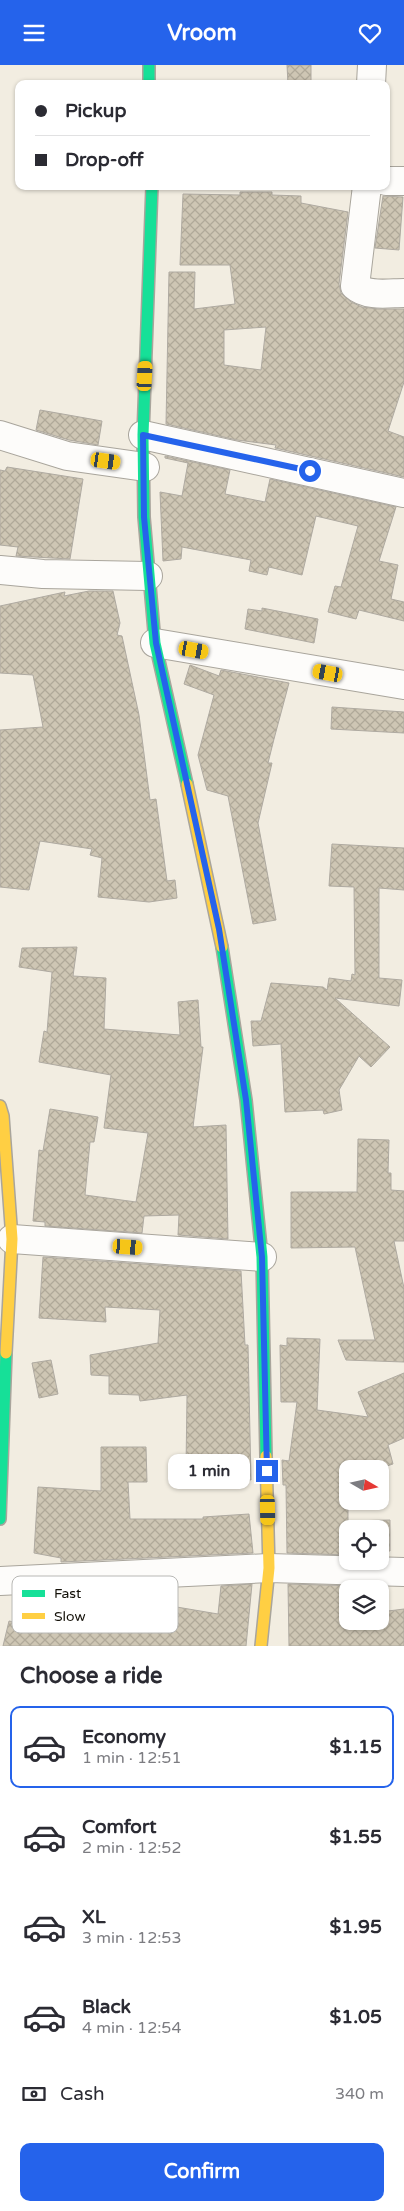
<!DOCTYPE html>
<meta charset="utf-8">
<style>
body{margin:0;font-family:"Varela Round",sans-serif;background:#f2f2f3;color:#2b2b33;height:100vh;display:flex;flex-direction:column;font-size:19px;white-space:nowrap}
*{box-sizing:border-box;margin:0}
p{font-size:16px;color:#7c7c81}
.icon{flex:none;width:28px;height:28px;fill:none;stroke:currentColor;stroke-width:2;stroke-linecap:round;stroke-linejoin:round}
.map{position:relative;height:1581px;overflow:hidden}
.drawer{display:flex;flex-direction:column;background:#fff;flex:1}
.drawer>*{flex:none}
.banner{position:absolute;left:15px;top:15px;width:375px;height:110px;border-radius:10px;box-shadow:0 1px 4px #0004;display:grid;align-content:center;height:110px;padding:0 20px;background:#fff}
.needle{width:32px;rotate:99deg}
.tools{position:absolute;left:339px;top:1395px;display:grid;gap:10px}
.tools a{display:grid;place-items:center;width:50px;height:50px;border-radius:10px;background:#fff;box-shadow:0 1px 4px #0004;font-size:25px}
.end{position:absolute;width:22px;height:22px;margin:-11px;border:6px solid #2563eb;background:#fff;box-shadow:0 0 0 2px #fff}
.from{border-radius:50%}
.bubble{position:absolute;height:35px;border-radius:10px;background:#fff;box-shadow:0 1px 4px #0004;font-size:16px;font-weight:700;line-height:35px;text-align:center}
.car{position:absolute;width:15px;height:30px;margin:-15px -8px;border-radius:6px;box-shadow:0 0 4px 1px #0007;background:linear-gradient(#f5c518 24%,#345 0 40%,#f5c518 0 76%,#345 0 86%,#f5c518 0)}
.banner b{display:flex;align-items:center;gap:18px;height:48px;font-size:19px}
.banner b+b{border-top:1px solid #e1e1e2}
.banner i{width:12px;height:12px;background:#2b2b33}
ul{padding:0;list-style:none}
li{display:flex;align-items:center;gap:15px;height:82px;margin:0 10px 8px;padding:0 10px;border:2px solid transparent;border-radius:10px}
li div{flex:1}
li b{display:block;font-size:19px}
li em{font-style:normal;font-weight:700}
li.active{border-color:#2563eb}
li>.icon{width:45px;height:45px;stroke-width:1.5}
h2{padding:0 20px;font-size:22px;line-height:60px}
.pay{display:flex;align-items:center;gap:12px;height:55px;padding:0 20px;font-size:19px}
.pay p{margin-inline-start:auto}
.cta{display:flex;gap:10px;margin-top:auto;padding:10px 20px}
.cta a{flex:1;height:58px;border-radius:10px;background:#2563eb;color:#fff;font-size:20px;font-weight:700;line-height:58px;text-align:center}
header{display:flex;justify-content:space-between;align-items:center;height:65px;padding:0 20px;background:#2563eb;color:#fff;font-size:22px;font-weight:700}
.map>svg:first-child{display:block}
</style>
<header><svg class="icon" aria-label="menu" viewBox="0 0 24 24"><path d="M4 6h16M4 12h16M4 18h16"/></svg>Vroom<svg class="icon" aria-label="heart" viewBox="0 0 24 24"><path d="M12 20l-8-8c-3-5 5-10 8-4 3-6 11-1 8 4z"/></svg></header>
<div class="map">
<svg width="404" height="1581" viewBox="0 0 404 1581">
<defs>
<pattern id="building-cross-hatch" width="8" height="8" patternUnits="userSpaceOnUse" patternTransform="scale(1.25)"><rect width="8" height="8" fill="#cec6b4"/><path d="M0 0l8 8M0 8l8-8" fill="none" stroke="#b0a999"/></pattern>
</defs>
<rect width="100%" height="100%" fill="#f2ede1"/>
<path fill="url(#building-cross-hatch)" stroke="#afaaa1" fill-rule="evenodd" d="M287 0H311V19H288Z
M240 127H272V130L301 131V138L348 147 339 219 341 228 351 237 362 242 378 244H404V317L388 366 404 372V412L275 383 276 380 237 375 166 359 169 207H195L194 244 235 239 230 200H180L183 129 240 130ZM266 262 261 305 224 300V265Z
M383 131 403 132 399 185 375 183Z
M40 345 102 356 98 380 69 375 36 365Z
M165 391 230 405 225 429 265 437 270 414 396 442 379 496 398 500 391 534 404 537V556L359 545 356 554 328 547 335 521 341 522 358 461 316 451 302 510 269 502 267 510 249 506 251 495 182 482 181 494 163 496 160 427 182 431 188 398 165 393Z
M7 402 83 414 70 494 16 491 18 482 0 480V405L5 406Z
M89 526H113L120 558 117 570 122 571 139 650 150 735 156 734 167 816 175 815 177 833 149 837 98 832 102 793 90 790 92 784 40 776 29 825 0 822V665L43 662 33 610 0 608V541L65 527 64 531Z
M262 543 318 554 314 578 245 564 248 544 262 546Z
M190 600 219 611 221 605 289 618 274 674 268 698H272L258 758 276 855 253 859 228 731 207 725 198 690 214 630 184 619Z
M332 642 404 647V668L331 664Z
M332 779 404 783V825L379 823V913L402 915 399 941 335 933 390 982 371 1002 359 991 339 1025 342 1045 324 1049 323 1045 285 1047 281 979 253 981 251 956H261L271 918 323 922 327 925 329 913 351 916 352 909 355 910 354 822 329 821Z
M77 882 73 911 106 913 104 964 180 970 178 937 198 935 201 982H203L193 1062 226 1060 228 1174 178 1170 179 1150 144 1151 142 1168 45 1161V1157L33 1156 39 1085 43 1086 50 1044 98 1052 94 1077H90L85 1130 136 1137 148 1068 104 1063 111 1010 39 997 44 966 47 967 52 907 19 902 22 883Z
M358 1074 389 1075 388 1108H391V1125L404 1126V1176H394L404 1223V1297L346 1295 338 1275H375L355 1182 291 1183V1127H357Z
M43 1192 241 1206 245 1280H248L251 1415 232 1412V1405L186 1404 187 1330 140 1336 139 1330 109 1329V1311L91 1310 90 1290 158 1278 160 1245 105 1242 106 1257 39 1253Z
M287 1273 320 1274 317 1345 368 1352 358 1327 404 1308V1373L388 1380 393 1399 378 1404H348V1456L390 1455V1486H380V1464H348V1490L287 1488 286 1420H283L282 1395 289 1396 297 1337H281L280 1280 287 1281Z
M51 1295 58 1329 39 1333 32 1298Z
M101 1382H146L147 1417H128L130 1454H203V1452L249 1449 253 1488 61 1497V1493L34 1488 38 1422 101 1426Z
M252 1519 246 1581H3L9 1556 56 1566 58 1539 124 1542 126 1531 160 1535 159 1539 218 1549 221 1521Z
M288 1519 358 1521V1524H348V1556H380V1547L404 1544V1581H289Z"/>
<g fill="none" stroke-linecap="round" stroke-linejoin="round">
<defs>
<path id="street" d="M371 19 372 0
M386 116H404
M367 121 355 221C367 232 389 228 404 228
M0 370 67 391 145 402
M143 370 404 428
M0 505 43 509 148 511
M155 578 404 620
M12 1174 262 1192
M0 1516 269 1503 404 1507"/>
<path id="fast" d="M149 0V19
M152 121 143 370 144 452 155 578 187 719
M222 882 246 1035 262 1192 266 1391
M0 1454 6 1288"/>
<path id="slow" d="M187 719 222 882
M0 1041 3 1051 12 1174 6 1288
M261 1581 269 1503 266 1391"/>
</defs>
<use href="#street" stroke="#a9a59c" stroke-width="30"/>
<use href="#fast" stroke="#a9a59c" stroke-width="14"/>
<use href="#slow" stroke="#a9a59c" stroke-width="14"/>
<use href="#street" stroke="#fdfcfa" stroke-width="28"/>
<use href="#fast" stroke="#16e098" stroke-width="11"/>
<use href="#slow" stroke="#ffcf43" stroke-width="11"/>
</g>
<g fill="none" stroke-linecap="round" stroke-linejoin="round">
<path stroke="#2563eb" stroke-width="6" d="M267 1406 262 1192 246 1035 219 864 156 578 144 452 143 370 310 406"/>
</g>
<rect x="12" y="1511" width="166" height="57" rx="8" fill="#fff" stroke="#b8b8b5" stroke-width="1"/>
<rect x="22" y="1525" width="23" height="7" fill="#16e098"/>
<rect x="22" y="1548" width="23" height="6" fill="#ffcf43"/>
<g font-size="14" fill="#141109">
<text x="54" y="1533">Fast</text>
<text x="54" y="1556">Slow</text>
</g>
</svg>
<div class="tools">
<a><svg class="needle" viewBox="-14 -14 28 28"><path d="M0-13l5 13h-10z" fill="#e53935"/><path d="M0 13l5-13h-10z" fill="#7c7c81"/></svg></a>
<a><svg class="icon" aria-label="locate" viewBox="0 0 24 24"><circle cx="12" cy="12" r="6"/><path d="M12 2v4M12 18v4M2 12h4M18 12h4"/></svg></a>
<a><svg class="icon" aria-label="layers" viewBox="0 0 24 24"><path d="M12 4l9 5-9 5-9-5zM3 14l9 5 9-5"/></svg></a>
</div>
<i class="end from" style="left:310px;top:406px"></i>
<i class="end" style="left:267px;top:1406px"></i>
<div class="bubble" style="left:168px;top:1389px;width:82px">1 min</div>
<i class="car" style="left:145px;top:311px;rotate:3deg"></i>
<i class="car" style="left:106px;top:396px;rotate:98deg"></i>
<i class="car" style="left:194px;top:585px;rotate:100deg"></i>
<i class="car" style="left:328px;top:608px;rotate:280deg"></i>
<i class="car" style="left:128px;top:1182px;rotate:94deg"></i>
<i class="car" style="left:268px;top:1445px;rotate:179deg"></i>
<div class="banner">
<b><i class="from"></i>Pickup</b>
<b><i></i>Drop-off</b>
</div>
</div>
<section class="drawer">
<h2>Choose a ride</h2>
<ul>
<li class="active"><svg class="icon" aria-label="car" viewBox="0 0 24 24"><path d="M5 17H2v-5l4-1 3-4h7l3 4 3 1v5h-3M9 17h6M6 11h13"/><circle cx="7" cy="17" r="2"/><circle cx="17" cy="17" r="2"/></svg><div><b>Economy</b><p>1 min · 12:51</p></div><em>$1.15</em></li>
<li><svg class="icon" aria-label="car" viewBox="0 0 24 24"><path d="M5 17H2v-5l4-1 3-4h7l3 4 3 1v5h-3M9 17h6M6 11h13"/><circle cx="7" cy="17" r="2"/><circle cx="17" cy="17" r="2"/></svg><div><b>Comfort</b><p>2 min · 12:52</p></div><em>$1.55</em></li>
<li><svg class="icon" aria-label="car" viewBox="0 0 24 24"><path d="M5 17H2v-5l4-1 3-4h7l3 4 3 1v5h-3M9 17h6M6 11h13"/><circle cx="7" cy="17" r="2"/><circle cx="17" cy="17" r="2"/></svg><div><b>XL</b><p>3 min · 12:53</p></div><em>$1.95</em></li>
<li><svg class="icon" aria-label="car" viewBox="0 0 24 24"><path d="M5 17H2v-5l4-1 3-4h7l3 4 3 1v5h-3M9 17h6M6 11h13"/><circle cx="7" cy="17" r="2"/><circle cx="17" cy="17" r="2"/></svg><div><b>Black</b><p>4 min · 12:54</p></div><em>$1.05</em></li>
</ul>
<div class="pay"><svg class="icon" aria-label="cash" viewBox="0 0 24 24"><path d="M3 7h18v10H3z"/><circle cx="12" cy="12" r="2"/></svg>Cash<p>340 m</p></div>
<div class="cta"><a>Confirm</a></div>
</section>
